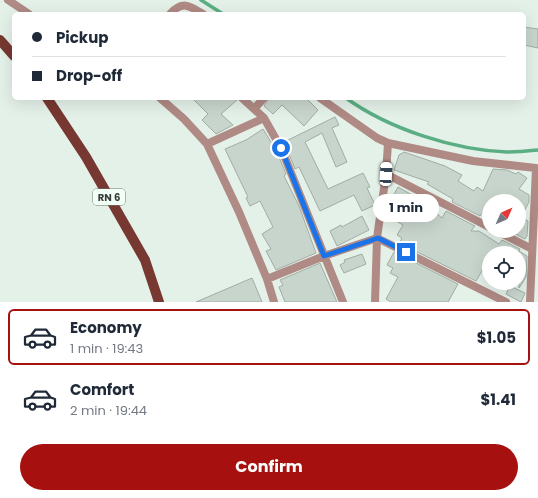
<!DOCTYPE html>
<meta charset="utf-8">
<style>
body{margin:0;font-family:Poppins,sans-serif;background:#f2f2f3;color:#1f2937;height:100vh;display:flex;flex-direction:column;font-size:15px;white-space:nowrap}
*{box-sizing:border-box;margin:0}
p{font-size:13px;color:#747a83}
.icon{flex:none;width:22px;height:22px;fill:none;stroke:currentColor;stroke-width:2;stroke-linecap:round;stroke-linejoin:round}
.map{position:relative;height:302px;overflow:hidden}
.side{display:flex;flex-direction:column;background:#fff;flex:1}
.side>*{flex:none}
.top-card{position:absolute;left:12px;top:12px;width:514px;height:88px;border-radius:6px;box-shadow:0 4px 16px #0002;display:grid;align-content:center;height:88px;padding:0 20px;background:#fff}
.needle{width:26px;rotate:45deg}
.controls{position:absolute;left:482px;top:194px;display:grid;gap:8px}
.controls a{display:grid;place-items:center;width:44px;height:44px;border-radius:50%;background:#fff;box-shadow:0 4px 16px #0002;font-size:20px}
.end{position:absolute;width:18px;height:18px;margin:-9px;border:5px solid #1a73e8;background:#fff;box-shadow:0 0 0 2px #fff}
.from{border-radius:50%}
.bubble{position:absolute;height:28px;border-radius:14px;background:#fff;box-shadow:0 4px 16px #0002;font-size:13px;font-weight:700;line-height:28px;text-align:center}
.car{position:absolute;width:12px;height:24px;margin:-12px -6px;border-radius:5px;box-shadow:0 0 3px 1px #0007;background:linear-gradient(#fff 24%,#345 0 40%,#fff 0 76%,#345 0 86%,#fff 0)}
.top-card b{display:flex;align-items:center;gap:14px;height:38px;font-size:15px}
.top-card b+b{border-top:1px solid #e0e1e3}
.top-card i{width:10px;height:10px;background:#1f2937}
ul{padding:7px 0 0;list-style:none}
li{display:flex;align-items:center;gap:12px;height:56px;margin:0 8px 6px;padding:0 12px;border:2px solid transparent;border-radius:6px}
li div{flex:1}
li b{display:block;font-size:15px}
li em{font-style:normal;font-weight:700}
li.current{border-color:#a61110}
li>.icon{width:36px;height:36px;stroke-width:1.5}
.cta{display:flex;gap:8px;margin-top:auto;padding:8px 20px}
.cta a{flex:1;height:46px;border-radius:24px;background:#a61110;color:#fff;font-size:16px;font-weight:700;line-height:46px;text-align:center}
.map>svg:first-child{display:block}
</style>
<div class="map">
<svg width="538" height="302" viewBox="0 0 538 302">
<rect width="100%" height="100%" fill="#e4f1e9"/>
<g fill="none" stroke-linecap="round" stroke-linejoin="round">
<path stroke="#5bae83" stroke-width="3.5" d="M201 0 223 14
M346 98C389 129 454 150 507 152 517 152 528 151 538 150"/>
</g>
<path fill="#c8d5cd" stroke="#a0aca4" d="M524 27 538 29V48L524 45Z
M192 98H237V100L221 114 233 125 216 134 202 120 208 114Z
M269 98H306L318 110 304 126 282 105 273 114 264 106Z
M335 117 339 125 332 128 347 162 336 167 322 133 305 142 328 189 363 173 370 187 367 188 375 205 362 211 354 195 320 211 299 167 295 169 284 142Z
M263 129 276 150 286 174 284 176 299 206 316 253 276 270 266 251 271 249 262 234 273 227 260 201 250 206 246 198 248 197 225 149 246 140Z
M404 152 445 166 462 175 458 181 474 191 477 187 483 191 493 169 507 170 516 174 518 172 527 178 519 189 529 195V202L521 217 528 221 527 236 525 239 509 231H520L519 230V201H489V212L485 210 480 216 452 202 453 199 427 184 429 182 394 170 399 155Z
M398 187 428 204 427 205 442 218 446 211 475 226 471 231H479L499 244 502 240 520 249 518 253H502L497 250 494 253H489V269L485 266 476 281 399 243 402 238 397 235 403 225 394 220 398 214 387 207Z
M362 216 369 230 337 246 330 231 341 225 342 227Z
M519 251 527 256 526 277 519 288Z
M394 252 458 284 448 302H391L386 299 398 277 390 273 393 268 387 265Z
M362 254 366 264 344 273 340 265 345 262 344 260Z
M320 263 337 302H285L279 287 283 285 280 280Z
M252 278 262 302H196Z
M510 286 525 293 521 302 506 294Z"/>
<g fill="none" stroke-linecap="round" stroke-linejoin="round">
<path stroke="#b08a85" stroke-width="8" d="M8 0 29 14
M170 14C183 0 189 6 203 14
M160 98 184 119 207 144 239 212 267 279 274 302
M242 98 264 118 281 148 343 302
M320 98 377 138 388 143 473 161 536 168 530 302
M254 109 264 98
M207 144 264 118
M386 174 489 227
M497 231 532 249
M267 279 324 256 377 238 506 302
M375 302 377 238 386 174 388 143"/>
<path stroke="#763831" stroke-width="10" d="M0 40 14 56
M47 98 86 157 145 260 159 302"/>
</g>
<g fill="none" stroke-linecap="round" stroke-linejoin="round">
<path stroke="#1a73e8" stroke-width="5" d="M281 148 324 256 378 238 406 252"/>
</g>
<g text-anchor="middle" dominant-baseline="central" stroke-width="3" stroke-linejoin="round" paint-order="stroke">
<rect fill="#f2fff7" stroke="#707873" stroke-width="1" x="93" y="189" width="32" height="16" rx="3"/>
<g font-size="10" font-weight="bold" fill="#393e3b">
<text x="109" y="197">RN 6</text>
</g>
</g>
</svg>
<div class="controls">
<a><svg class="needle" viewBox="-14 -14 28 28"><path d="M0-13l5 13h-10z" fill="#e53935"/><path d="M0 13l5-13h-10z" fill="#747a83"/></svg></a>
<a><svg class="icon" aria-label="locate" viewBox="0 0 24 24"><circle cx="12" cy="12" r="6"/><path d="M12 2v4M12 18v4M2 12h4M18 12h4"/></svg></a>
</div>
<i class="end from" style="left:281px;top:148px"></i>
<i class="end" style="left:406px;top:252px"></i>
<div class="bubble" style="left:373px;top:194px;width:66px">1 min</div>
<i class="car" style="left:386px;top:174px;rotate:3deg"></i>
<div class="top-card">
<b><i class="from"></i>Pickup</b>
<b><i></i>Drop-off</b>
</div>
</div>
<section class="side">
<ul>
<li class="current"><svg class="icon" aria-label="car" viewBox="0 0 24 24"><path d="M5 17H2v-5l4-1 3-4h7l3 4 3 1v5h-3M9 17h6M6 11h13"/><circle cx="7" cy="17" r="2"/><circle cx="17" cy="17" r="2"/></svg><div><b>Economy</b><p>1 min · 19:43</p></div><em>$1.05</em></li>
<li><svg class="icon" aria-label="car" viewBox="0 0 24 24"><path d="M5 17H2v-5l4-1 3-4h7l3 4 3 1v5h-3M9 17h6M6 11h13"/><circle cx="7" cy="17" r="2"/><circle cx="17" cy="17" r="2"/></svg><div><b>Comfort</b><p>2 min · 19:44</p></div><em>$1.41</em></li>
</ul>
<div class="cta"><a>Confirm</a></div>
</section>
